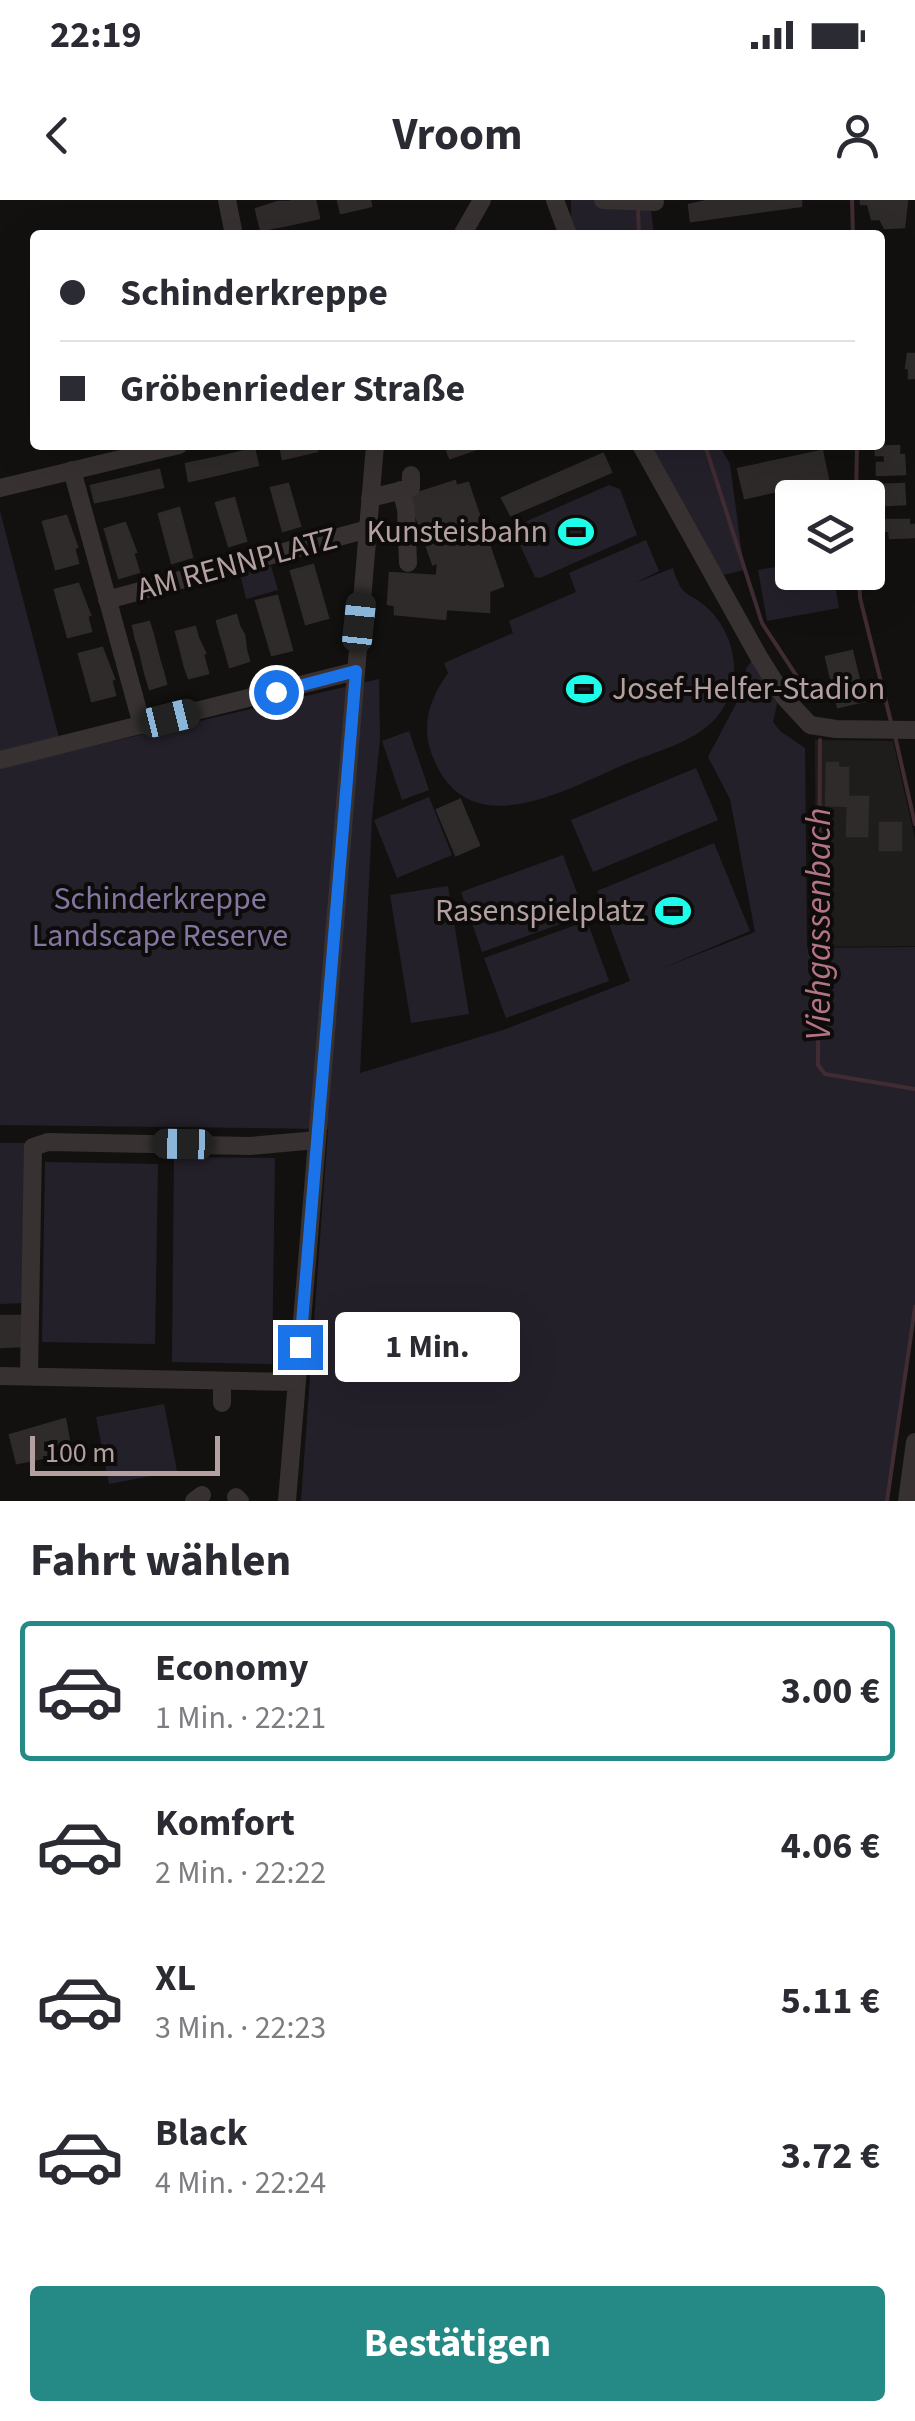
<!DOCTYPE html>
<html lang="de">
<meta charset="utf-8">
<style>
body{margin:0;font-family:"Source Sans 3",sans-serif;background:#f7f7f7;color:#2b2b33;height:100vh;display:flex;flex-direction:column;font-size:38px;white-space:nowrap}
*{box-sizing:border-box;margin:0}
p{font-size:32px;color:#7c7c81}
.icon{flex:none;width:55px;height:55px;fill:none;stroke:currentColor;stroke-width:2;stroke-linecap:round;stroke-linejoin:round}
.map{position:relative;height:1301px;overflow:hidden}
.details{display:flex;flex-direction:column;background:#fff;flex:1}
.details>*{flex:none}
.guide{position:absolute;left:30px;top:30px;width:855px;height:220px;border-radius:10px;box-shadow:0 10px 40px #0002;display:grid;align-content:center;height:220px;padding:0 30px;background:#fff}
.fabs{position:absolute;left:775px;top:280px;display:grid;gap:20px}
.fabs a{display:grid;place-items:center;width:110px;height:110px;border-radius:10px;background:#fff;box-shadow:0 10px 40px #0002;font-size:50px}
.scale{position:absolute;left:30px;bottom:25px;width:190px;box-sizing:border-box;padding-left:10px;border:5px solid #b4a0a1;border-top:0;font-size:28px;line-height:35px;white-space:nowrap;color:#b4a0a1;-webkit-text-stroke:8px #0d0c0b;paint-order:stroke}
.end{position:absolute;width:45px;height:45px;margin:-22px;border:12px solid #1a73e8;background:#fff;box-shadow:0 0 0 5px #fff}
.from{border-radius:50%}
.bubble{position:absolute;height:70px;border-radius:10px;background:#fff;box-shadow:0 10px 40px #0002;font-size:32px;font-weight:700;line-height:70px;text-align:center}
.car{position:absolute;width:30px;height:60px;margin:-30px -15px;border-radius:12px;box-shadow:0 0 8px 2px #0007;background:linear-gradient(#222 24%,#8ab4d8 0 40%,#222 0 76%,#8ab4d8 0 86%,#222 0)}
.guide b{display:flex;align-items:center;gap:35px;height:95px;font-size:38px}
.guide b+b{border-top:2px solid #e1e1e2}
.guide i{width:25px;height:25px;background:#2b2b33}
ul{padding:0;list-style:none}
li{display:flex;align-items:center;gap:30px;height:140px;margin:0 20px 15px;padding:0 10px;border:5px solid transparent;border-radius:10px}
li div{flex:1}
li b{display:block;font-size:38px}
li em{font-style:normal;font-weight:700}
li.active{border-color:#258a85}
li>.icon{width:90px;height:90px;stroke-width:1.5}
h2{padding:0 30px;font-size:45px;line-height:120px}
.primary-button{display:flex;gap:20px;margin-top:auto;padding:20px 30px}
.primary-button a{flex:1;height:115px;border-radius:10px;background:#258a85;color:#fff;font-size:40px;font-weight:700;line-height:115px;text-align:center}
.status{display:flex;justify-content:space-between;align-items:center;height:70px;padding:0 50px;background:#fff;direction:ltr}
.status svg{height:28px;fill:currentColor}
header{display:flex;justify-content:space-between;align-items:center;height:130px;padding:0 30px;background:#fff;font-size:45px;font-weight:700}
.map>svg:first-child{display:block}
</style>
<div class="status"><b>22:19</b><svg viewBox="0 0 49 12"><path d="M0 12V9h3v3zM5 12V6h3v6zM10 12V3h3v9zM15 12V0h3v12zM26 1h20v11H26zM47 4h2v5h-2z"/></svg></div>
<header><svg class="icon" aria-label="back" viewBox="0 0 24 24"><path d="M15 5l-7 7 7 7"/></svg>Vroom<svg class="icon" aria-label="person" viewBox="0 0 24 24"><circle cx="12" cy="8" r="4"/><path d="M4 21q1-7 8-7t8 7"/></svg></header>
<div class="map">
<svg width="915" height="1301" viewBox="0 0 915 1301">
<rect width="100%" height="100%" fill="#121110"/>
<path fill="#1f1c1c" d="M815 540 893 541 915 639V746L816 747Z"/>
<path fill="#24202a" d="M571 0H650L654 35H576L571 19Z
M649 245H719L730 264 744 370 719 376Z
M609 285 620 289 637 335 540 378 535 377 515 335 518 325Z
M0 311 63 553 379 479 380 539 372 618 360 873 506 829 630 781 597 691 714 643 750 731 660 769 755 732 730 599 708 557 738 500 746 469 753 459 777 504 773 522 780 531 805 548 807 748 915 747V1107L887 1301H301L328 929 0 925Z
M646 340 659 371 635 383 673 368C675 375 678 384 682 389 686 395 694 397 700 402 723 418 736 448 734 476 732 490 726 507 716 518 695 542 657 551 628 563 566 589 465 650 431 552 421 523 431 497 448 473L444 463 513 433 509 421 576 392 569 373Z
M792 364V372L833 373 839 408 767 421 758 370Z
M271 366 278 390 246 399 240 374Z
M409 531 429 590 402 600 382 541Z
M696 568 718 620 593 672 571 620Z
M429 597 452 655 397 678 374 620Z
M563 655 585 715 482 752 461 692Z
M448 686 469 814 411 823 390 695Z
M587 721 609 781 506 818 484 758Z
M0 943H26V1103L0 1104Z
M174 957 275 958 272 1164 172 1162Z
M45 962 158 964 155 1144 42 1142Z
M164 1204 177 1271 109 1284 96 1217Z"/>
<g fill="none" stroke-linecap="round" stroke-linejoin="round">
<path stroke="#402c32" stroke-width="4" d="M852 0 853 35
M638 10 639 35
M705 245 762 423 811 498
M856 298 857 245
M859 372 860 398 891 522
M895 536 915 624
M820 540 818 865 825 874 915 889
M887 1301 915 1107"/>
</g>
<path fill="#2f2b2b" stroke="#2e2b2a" stroke-width="2.5" d="M297 0H315L319 18 292 24 288 2Z
M338 0H370L371 6 341 13Z
M711 0H801V6L691 21 689 5Z
M861 0H907L904 27 885 28 880 19H872L868 4H861Z
M278 2H288L292 24 261 30 256 9Z
M908 154H915V178H909V168H906Z
M280 245H316L317 251 283 259Z
M445 245H488L450 258Z
M899 246V255H876V247Z
M254 249 258 265 224 273 220 257Z
M822 251 828 280 745 298 738 269Z
M603 254 611 272 511 315 502 298Z
M904 255 905 274 877 275V263H885V256Z
M220 257 224 273 189 281 186 264Z
M159 270 163 287 129 295 125 278Z
M125 278 129 295 95 302 91 286Z
M455 281 456 286 468 283 503 386 489 391V412L446 409 445 419 395 414V405L388 404 390 373 437 376 438 362 433 364 409 296Z
M288 284 300 326 283 331 271 288Z
M904 284 905 304 886 305 885 297H877V285Z
M234 298 246 341 229 346 216 303Z
M179 308 192 357 172 363 159 314Z
M66 316 77 347 74 348 78 363 56 369 43 322Z
M879 320H909V326L914 325V337L890 338 889 330 880 332Z
M125 323 136 352 133 353 139 372 119 378 105 329Z
M313 365 328 418 306 424 291 371Z
M78 384 90 415 87 416 91 431 68 437 55 390Z
M277 396 292 450 272 455 256 401Z
M236 415 239 426 220 432 217 421Z
M149 422 153 435 136 439 133 426Z
M239 426 244 435 246 450 227 456 220 432Z
M195 427 198 438 179 443 176 432Z
M153 435 156 447 140 451 136 439Z
M198 438 205 453 203 454 205 462 185 467 179 443Z
M156 447 159 459 143 464 140 451Z
M102 448 114 479 111 480 115 495 92 501 79 454Z
M246 450 249 461 230 467 227 456Z
M852 451 864 501 838 507 826 457Z
M159 459 163 472 146 476 143 464Z
M205 462 208 473 189 478 185 467Z
M163 472 166 484 150 489 146 476Z
M827 563H838V568H848V606L826 605Z
M848 597H868L867 636H847Z
M460 600 479 645 456 655 437 610Z
M880 623H901V650H880Z
M0 1116H23V1136H0Z
M0 1136H23V1146L0 1147Z
M65 1219 71 1252 17 1263 10 1235Z"/>
<g fill="none" stroke-linecap="round" stroke-linejoin="round">
<path stroke="#373131" stroke-width="18" d="M227 0 234 35
M555 0 568 35
M603 0 655 2
M462 35 482 0
M641 245 759 457 784 497 810 525 836 529 915 530
M72 270 142 525
M0 288 179 245
M401 290 406 309 408 363
M370 298 411 288V275
M107 400 368 329
M0 560 356 471
M29 1175 33 947 48 942 250 946 317 940
M0 1176 297 1182
M222 1203V1182
M236 1297 240 1301
M194 1301 202 1295
M287 1301 375 245
M907 1301 915 1242"/>
</g>
<g fill="none" stroke-linecap="round" stroke-linejoin="round">
<path stroke="#1a73e8" stroke-width="12" d="M276 492 356 471 300 1147"/>
</g>
<defs>
<symbol id="stadium-bare" viewBox="-9 -9 18 18"><path d="M0-5a6.5 5 0 1 0 0 10a6.5 5 0 1 0 0-10ZM-3.5-1.8h7v3.6h-7Z" fill="#1dfde9" stroke="#0d0c0b" stroke-width="2.5" paint-order="stroke"/></symbol>
</defs>
<g fill-rule="evenodd">
<use href="#stadium-bare" x="551" y="307" width="50" height="50"/>
<use href="#stadium-bare" x="559" y="464" width="50" height="50"/>
<use href="#stadium-bare" x="648" y="686" width="50" height="50"/>
</g>
<g text-anchor="middle" dominant-baseline="central" stroke-width="8" stroke-linejoin="round" paint-order="stroke">
<g font-size="32" fill="#b4a0a1" stroke="#0d0c0b" text-anchor="end">
<text x="548" y="332">Kunsteisbahn</text>
<text x="612" y="489" text-anchor="start">Josef-Helfer-Stadion</text>
<text x="645" y="711">Rasenspielplatz</text>
</g>
<g font-size="32" fill="#b4a0a1" stroke="#0d0c0b">
<text transform="translate(237 364) rotate(-15)">AM RENNPLATZ</text>
</g>
<g font-size="32" fill="#8376a0" stroke="#0d0c0b">
<text x="160" y="699">Schinderkreppe<tspan x="160" dy="37">Landscape Reserve</tspan></text>
</g>
<g font-size="35" font-style="italic" fill="#b27486" stroke="#0d0c0b">
<text transform="translate(819 724) rotate(-90)">Viehgassenbach</text>
</g>
</g>
</svg>
<div class="fabs">
<a><svg class="icon" aria-label="layers" viewBox="0 0 24 24"><path d="M12 4l9 5-9 5-9-5zM3 14l9 5 9-5"/></svg></a>
</div>
<div class="scale">100 m</div>
<i class="end from" style="left:276px;top:492px"></i>
<i class="end" style="left:300px;top:1147px"></i>
<div class="bubble" style="left:335px;top:1112px;width:185px">1 Min.</div>
<i class="car" style="left:359px;top:422px;rotate:6deg"></i>
<i class="car" style="left:170px;top:518px;rotate:76deg"></i>
<i class="car" style="left:183px;top:944px;rotate:271deg"></i>
<div class="guide">
<b><i class="from"></i>Schinderkreppe</b>
<b><i></i>Gröbenrieder Straße</b>
</div>
</div>
<section class="details">
<h2>Fahrt wählen</h2>
<ul>
<li class="active"><svg class="icon" aria-label="car" viewBox="0 0 24 24"><path d="M5 17H2v-5l4-1 3-4h7l3 4 3 1v5h-3M9 17h6M6 11h13"/><circle cx="7" cy="17" r="2"/><circle cx="17" cy="17" r="2"/></svg><div><b>Economy</b><p>1 Min. · 22:21</p></div><em>3.00 €</em></li>
<li><svg class="icon" aria-label="car" viewBox="0 0 24 24"><path d="M5 17H2v-5l4-1 3-4h7l3 4 3 1v5h-3M9 17h6M6 11h13"/><circle cx="7" cy="17" r="2"/><circle cx="17" cy="17" r="2"/></svg><div><b>Komfort</b><p>2 Min. · 22:22</p></div><em>4.06 €</em></li>
<li><svg class="icon" aria-label="car" viewBox="0 0 24 24"><path d="M5 17H2v-5l4-1 3-4h7l3 4 3 1v5h-3M9 17h6M6 11h13"/><circle cx="7" cy="17" r="2"/><circle cx="17" cy="17" r="2"/></svg><div><b>XL</b><p>3 Min. · 22:23</p></div><em>5.11 €</em></li>
<li><svg class="icon" aria-label="car" viewBox="0 0 24 24"><path d="M5 17H2v-5l4-1 3-4h7l3 4 3 1v5h-3M9 17h6M6 11h13"/><circle cx="7" cy="17" r="2"/><circle cx="17" cy="17" r="2"/></svg><div><b>Black</b><p>4 Min. · 22:24</p></div><em>3.72 €</em></li>
</ul>
<div class="primary-button"><a>Bestätigen</a></div>
</section>
